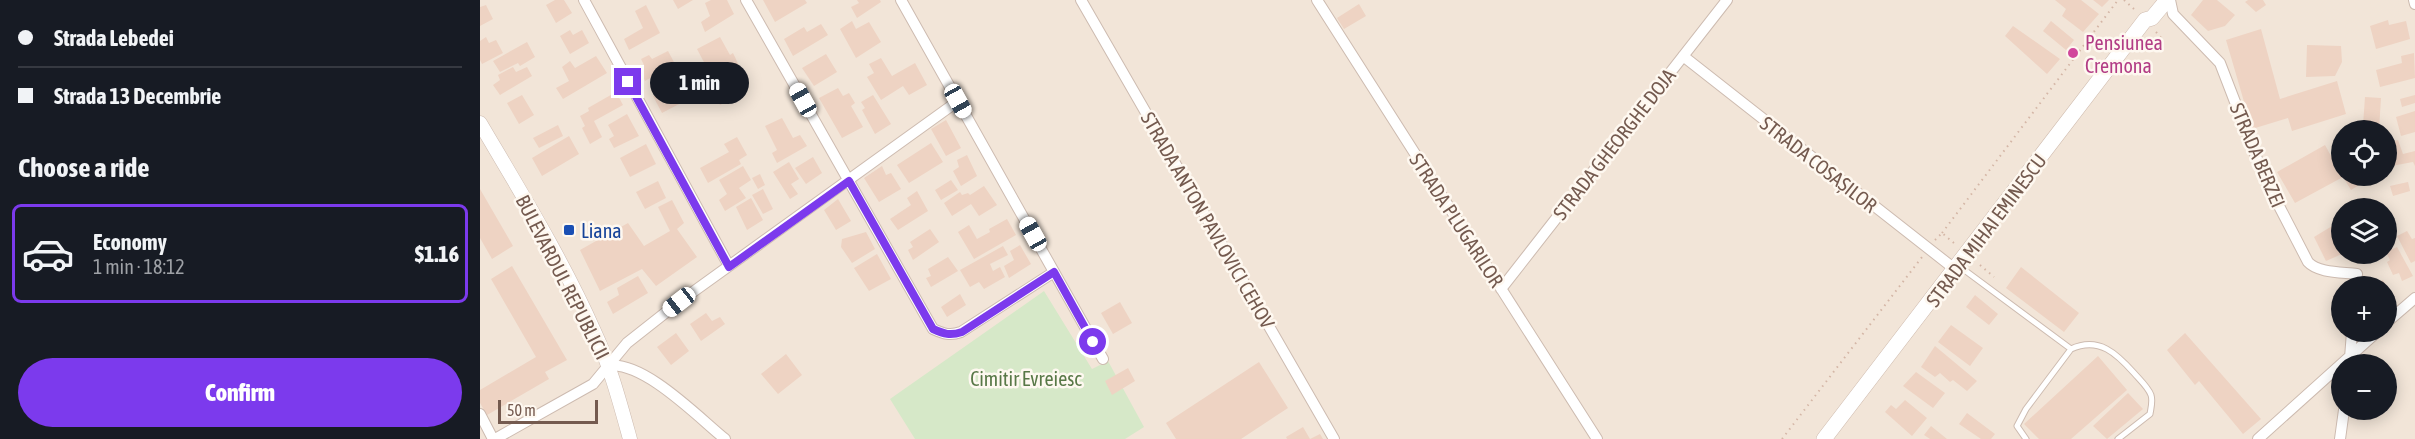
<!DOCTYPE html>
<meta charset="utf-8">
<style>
body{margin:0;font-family:"Asap Condensed",sans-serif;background:#242831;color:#f1f3f6;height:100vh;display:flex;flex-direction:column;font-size:22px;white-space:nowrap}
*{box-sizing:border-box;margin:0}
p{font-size:20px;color:#9ea1a6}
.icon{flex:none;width:33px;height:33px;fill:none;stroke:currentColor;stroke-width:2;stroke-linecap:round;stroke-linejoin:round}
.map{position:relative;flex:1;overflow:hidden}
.panel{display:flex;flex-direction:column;background:#171b24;width:480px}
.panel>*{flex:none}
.banner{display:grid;align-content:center;height:132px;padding:0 18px;background:#171b24}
.fabs{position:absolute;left:1851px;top:120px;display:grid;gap:12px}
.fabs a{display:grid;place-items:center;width:66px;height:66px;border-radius:50%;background:#171b24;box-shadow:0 3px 15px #0003;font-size:30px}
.scale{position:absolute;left:18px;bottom:15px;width:100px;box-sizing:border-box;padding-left:6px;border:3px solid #745a4f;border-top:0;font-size:16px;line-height:21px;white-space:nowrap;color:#745a4f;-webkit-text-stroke:4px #fef8f0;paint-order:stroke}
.end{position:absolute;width:27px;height:27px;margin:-14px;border:8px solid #7c3aed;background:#fff;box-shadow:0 0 0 3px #fff}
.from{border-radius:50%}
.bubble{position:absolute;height:42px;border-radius:21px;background:#171b24;box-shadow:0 3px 15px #0003;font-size:20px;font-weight:800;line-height:42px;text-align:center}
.car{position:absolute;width:18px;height:36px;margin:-18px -9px;border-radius:8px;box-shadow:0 0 4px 2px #0007;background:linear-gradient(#fff 24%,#345 0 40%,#fff 0 76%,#345 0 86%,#fff 0)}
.banner b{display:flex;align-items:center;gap:21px;height:57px;font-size:22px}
.banner b+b{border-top:2px solid #363941}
.banner i{width:15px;height:15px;background:#f1f3f6}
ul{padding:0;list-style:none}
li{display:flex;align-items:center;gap:18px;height:99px;margin:0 12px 9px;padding:0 6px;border:3px solid transparent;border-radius:9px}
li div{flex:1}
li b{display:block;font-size:22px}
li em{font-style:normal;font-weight:800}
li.current{border-color:#7c3aed}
li>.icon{width:54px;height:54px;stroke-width:1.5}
h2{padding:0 18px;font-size:27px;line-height:72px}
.button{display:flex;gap:12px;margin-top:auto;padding:12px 18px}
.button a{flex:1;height:69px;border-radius:36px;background:#7c3aed;color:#fff;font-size:24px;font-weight:800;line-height:69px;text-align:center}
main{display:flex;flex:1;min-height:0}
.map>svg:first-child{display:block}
</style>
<main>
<section class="panel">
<div class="banner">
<b><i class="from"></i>Strada Lebedei</b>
<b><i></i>Strada 13 Decembrie</b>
</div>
<h2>Choose a ride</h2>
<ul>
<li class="current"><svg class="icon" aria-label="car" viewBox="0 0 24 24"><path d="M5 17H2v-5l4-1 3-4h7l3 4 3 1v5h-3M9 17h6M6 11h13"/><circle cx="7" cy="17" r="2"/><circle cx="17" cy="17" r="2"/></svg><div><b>Economy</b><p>1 min · 18:12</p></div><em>$1.16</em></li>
</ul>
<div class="button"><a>Confirm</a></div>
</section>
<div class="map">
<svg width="1935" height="439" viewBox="0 0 1935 439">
<rect width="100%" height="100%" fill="#fbf4e9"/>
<path fill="#f2e5d8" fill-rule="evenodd" d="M0 0H1935V439H0ZM1862 130H1906V176H1862ZM1862 208H1906V254H1862ZM1862 286H1906V332H1862ZM1862 364H1906V410H1862Z"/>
<path fill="#d6e8c8" d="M564 291 612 369 628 361 664 427 645 439H435L410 399Z"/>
<path fill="#eed3c3" d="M75 0H84L92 13 76 23 66 5Z
M193 0H213L198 9Z
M231 0H247L254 14 225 32 221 22 230 16 225 3Z
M283 0H325L327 3 295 22Z
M377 0H400L401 2 377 18 371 7 379 3Z
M1575 0H1601L1619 14 1603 32 1582 16 1586 9Z
M1613 0H1629L1622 7Z
M1723 0H1737L1755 15 1745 26 1728 31 1711 15Z
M1768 0H1783L1786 5 1776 12 1765 2Z
M879 4 886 16 864 29 857 18Z
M6 5 13 19 0 26V7Z
M166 5 180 33 149 50 144 39 163 28 155 11Z
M1908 20 1909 25 1926 21 1930 39 1896 49 1890 26Z
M372 21 376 29 389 22 401 42 376 58 360 29Z
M1571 21 1594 40 1586 50 1563 31Z
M341 24 348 35 313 56 304 39 324 27 327 32Z
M1533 26 1580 59 1567 74 1525 36Z
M1781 29 1800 99 1857 81 1866 114 1812 131 1808 118 1772 129 1746 40Z
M90 30 93 35 102 30 109 43 90 54 80 36Z
M6 37 9 43 16 40 23 53 2 64 0 60V41Z
M240 37 250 55 253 53 263 74 243 86 232 65 227 68 217 49Z
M47 42 55 57 40 66 38 63 20 72 13 61Z
M1827 45 1861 46 1862 62 1855 76 1826 77Z
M188 51 195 64 165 81 159 68 164 65 161 59 169 55 172 59Z
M1934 53 1935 78 1900 87 1896 70 1922 63 1921 56Z
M346 54 357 72 334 86 322 68Z
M116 56 127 73 83 99 76 88 89 81 82 67 90 61 95 68Z
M401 58 412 76 435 63 447 85 429 95 423 86 401 100 387 77 394 73 389 64Z
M33 67 36 72 47 67 52 76 20 95 13 85 20 80 18 75Z
M189 71 196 84 211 77 220 93 182 113 173 96 178 94 172 81Z
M249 88 254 98 240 105 235 96Z
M358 88 363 96 369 93 375 103 371 106 383 127 362 138 339 98Z
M136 92 143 105 114 121 122 137 110 144 102 128 105 126 100 116 109 111 108 108Z
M42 95 54 115 39 124 27 103Z
M393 95 411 124 395 134 382 110 385 108 381 102Z
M1935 95V103L1922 107 1920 99Z
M1885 97 1901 98 1899 130H1873V125H1883Z
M1935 111V132L1921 136 1916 117Z
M147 114 159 136 134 148 129 139 134 136 128 125Z
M302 118 313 138 320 135 327 146 297 163 292 153 297 150 285 126Z
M466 120 481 148 466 156 451 129Z
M78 125 83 136 59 148 53 138Z
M89 136 99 154 62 176 52 158Z
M257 137 267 155 259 160 261 164 228 183 220 168 249 152 244 144Z
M1918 140 1923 154 1935 151V166L1933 162 1906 167V143Z
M451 143 463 162 429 183 417 165Z
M166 144 176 164 150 177 140 158Z
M1845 145 1862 176H1884L1887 180 1871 190 1863 177 1815 203 1797 172Z
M487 155 497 176 481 186 473 171 479 167 477 160Z
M333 157 342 173 326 184 315 168Z
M309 162 319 179 311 184 318 194 310 199 293 172Z
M263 166 271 180 259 188 266 198 245 211 239 200 247 194 239 180Z
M402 166 406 175 411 173 421 189 399 202 384 178Z
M280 174 285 185 278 189 272 178Z
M471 180 478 190 461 200 455 190Z
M178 181 186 198 165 209 156 192Z
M1928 182 1930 191 1913 196 1910 186Z
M504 186 517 205 499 216 491 204 472 216 464 203 480 192 482 195 488 193 490 195Z
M0 189 33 246 12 259 0 238Z
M283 189 293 209 283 214 272 195Z
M437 191 448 211 418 230 410 219 431 205 427 198Z
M271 198 283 220 267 230 256 207Z
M358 199 371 221 356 230 344 210Z
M192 200 204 223 197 229 217 257 176 286 162 269 120 291 100 250 148 223 164 246 190 231 178 207Z
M527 219 536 235 494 259 478 232 489 225 497 239 510 232 509 229Z
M1862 220V254L1846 261 1834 237Z
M450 229 459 242 433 260 428 250 433 247 430 242Z
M1927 231 1932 239 1935 238V261L1931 263 1917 236Z
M386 232 395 249 372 263 361 247 362 239Z
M540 245 551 264 529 278 524 266 534 260 530 251Z
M523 246 528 255 510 264 513 271 520 267 525 277 504 289 499 282 490 287 480 270Z
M1917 247 1933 276 1922 281 1919 273 1913 275 1907 262 1910 260 1906 252Z
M397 254 411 279 389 291 374 268Z
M468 257 478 271 451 287 446 278 451 276 448 269Z
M32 266 87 360 65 372 69 379 7 415 0 403V390L56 357 11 279Z
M1541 267 1599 313 1584 332 1526 288Z
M158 276 168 293 133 314 127 302 139 295 137 288Z
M1903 280 1914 299 1906 304V286H1891Z
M480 294 486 305 467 317 461 307Z
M1495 295 1518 314 1509 325 1486 307Z
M640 302 652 323 633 334 621 313Z
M226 313 232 321 240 317 245 324 221 341 210 324Z
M1471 325 1503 348 1490 366 1458 342Z
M196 333 209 351 191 365 177 347Z
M1705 333 1781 419 1763 434 1719 381 1715 385 1687 350Z
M1455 346 1497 381 1487 391 1473 380 1470 382 1460 373 1455 377 1441 367Z
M306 354 322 375 298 394 281 374Z
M1618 356 1647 390 1591 439H1559L1544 424Z
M779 362 808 408 761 439H696L686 423Z
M648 368 655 381 632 395 625 381Z
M1436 372 1465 393 1453 408 1423 386Z
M1648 393 1663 409 1627 439 1613 426Z
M1425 400 1447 418 1432 436 1405 412 1411 405 1416 409Z
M1487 413 1515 434 1511 439H1501L1479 424Z
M1451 426 1467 439H1450L1444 435Z
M823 427 830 439 840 434 843 439H807L806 437Z"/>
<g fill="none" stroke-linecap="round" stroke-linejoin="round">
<defs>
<path id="service" d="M1479 266 1591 349
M1546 439 1537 426 1546 409 1591 349C1619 336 1637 354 1654 373 1660 380 1668 387 1671 395 1673 401 1671 408 1670 414L1638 439"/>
<path id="minor" d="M104 0 249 266
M266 0 453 329C464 334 470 336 481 332L574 272
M421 0 623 359
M601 0 854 439
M837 0 1117 439
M1690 0 1693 14 1740 63 1784 177 1828 262C1838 273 1862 272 1877 274L1875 286
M1934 0 1935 4
M1203 56 1476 270
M1021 289 1247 0
M1906 323 1935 298
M1870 358 1872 332
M128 366C163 360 219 418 245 439
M0 414 13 439
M15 439 113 384 147 343 199 302 478 101
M1778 439 1897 332
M1860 439 1864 410"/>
<path id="tertiary" d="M0 123C40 191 82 259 114 331 130 365 140 403 150 439"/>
<path id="secondary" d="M1344 439 1665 20 1672 18 1687 0"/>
</defs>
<use href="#service" stroke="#cdbbb0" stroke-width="7"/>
<use href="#minor" stroke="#cdbbb0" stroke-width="12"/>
<use href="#tertiary" stroke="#cdbbb0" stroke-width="15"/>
<use href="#secondary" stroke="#cfbbae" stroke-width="16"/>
<path stroke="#d4b6a6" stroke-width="2" stroke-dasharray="1.5 4.5" stroke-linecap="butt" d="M1644 0 1655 10
M1676 32 1683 40
M1462 233 1638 0
M1455 240 1462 233 1475 244
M1500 265 1514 277
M1302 439 1442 257"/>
<use href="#service" stroke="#fff" stroke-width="5"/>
<use href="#minor" stroke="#fff" stroke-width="10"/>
<use href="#tertiary" stroke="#fff" stroke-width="14"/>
<use href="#secondary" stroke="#fff" stroke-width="15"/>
</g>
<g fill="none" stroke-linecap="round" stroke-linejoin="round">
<path stroke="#7c3aed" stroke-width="8" d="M148 82 249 267 369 181 453 329C464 334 470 336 482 332L574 272 613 342"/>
</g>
<circle fill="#d1479c" stroke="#fef8f0" stroke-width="2" cx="1593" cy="53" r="6"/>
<rect fill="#1a4fb4" stroke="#fef8f0" stroke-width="2" x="83" y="224" width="12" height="12" rx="3"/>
<g text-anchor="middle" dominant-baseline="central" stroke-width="5" stroke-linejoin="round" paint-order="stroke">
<g font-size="20" fill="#b23c85" stroke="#fef8f0" text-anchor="start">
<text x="1605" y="42">Pensiunea<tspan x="1605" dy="23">Cremona</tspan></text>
</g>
<g font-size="20" fill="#745a4f" stroke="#fef8f0">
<text transform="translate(1134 144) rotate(-52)">STRADA GHEORGHE DOJA</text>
<text transform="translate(1778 155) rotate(67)">STRADA BERZEI</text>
<text transform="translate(1339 164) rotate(38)">STRADA COSAȘILOR</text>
<text transform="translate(728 220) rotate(60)">STRADA ANTON PAVLOVICI CEHOV</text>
<text transform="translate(977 220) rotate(57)">STRADA PLUGARILOR</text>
<text transform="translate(1506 230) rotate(-53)">STRADA MIHAI EMINESCU</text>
<text transform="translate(83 277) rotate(63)">BULEVARDUL REPUBLICII</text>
</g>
<g font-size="20" fill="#164399" stroke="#fef8f0" text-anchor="start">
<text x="101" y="230">Liana</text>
</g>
<g font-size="20" fill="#587847" stroke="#fef8f0">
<text x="546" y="378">Cimitir Evreiesc</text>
</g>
</g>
</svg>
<div class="fabs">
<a><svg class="icon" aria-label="locate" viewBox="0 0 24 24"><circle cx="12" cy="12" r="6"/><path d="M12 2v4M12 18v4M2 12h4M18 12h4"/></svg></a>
<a><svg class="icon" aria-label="layers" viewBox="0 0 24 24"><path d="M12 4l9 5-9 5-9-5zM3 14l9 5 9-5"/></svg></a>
<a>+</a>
<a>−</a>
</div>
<div class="scale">50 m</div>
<i class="end from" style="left:613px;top:342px"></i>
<i class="end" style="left:148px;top:82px"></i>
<div class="bubble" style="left:170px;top:62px;width:99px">1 min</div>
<i class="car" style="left:323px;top:100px;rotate:331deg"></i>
<i class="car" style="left:478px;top:101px;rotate:151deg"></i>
<i class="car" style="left:553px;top:234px;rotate:331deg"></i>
<i class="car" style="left:199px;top:302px;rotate:232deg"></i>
</div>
</main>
